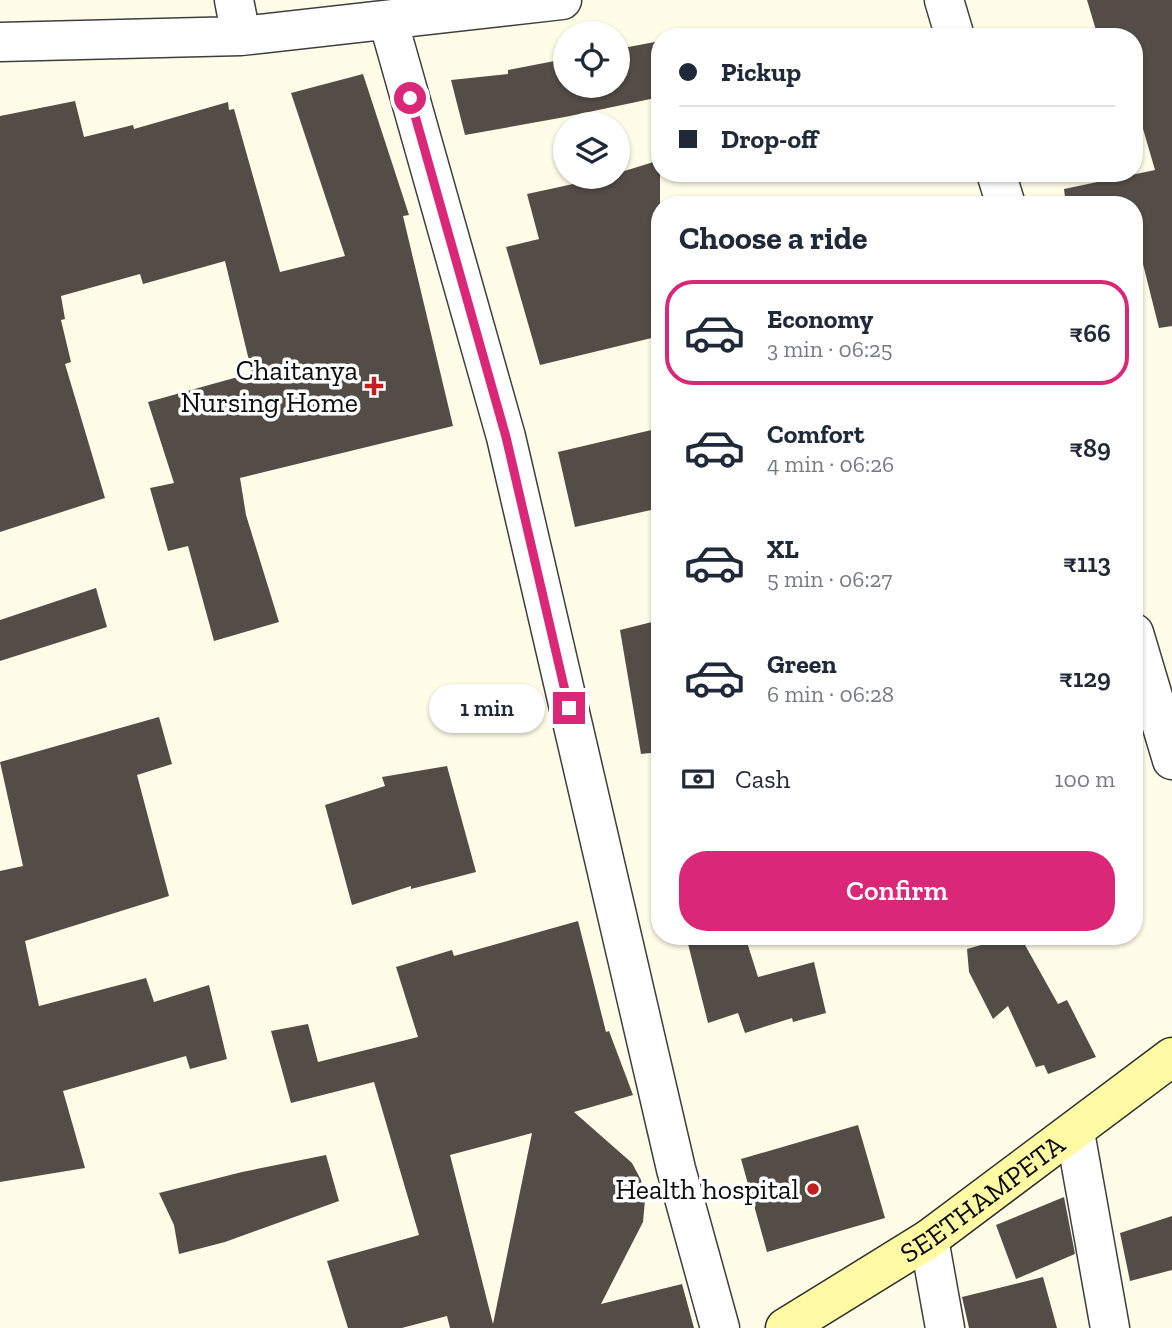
<!DOCTYPE html>
<meta charset="utf-8">
<style>
body{margin:0;font-family:"Zilla Slab",serif;background:#f6f6f7;color:#1f2937;height:100vh;display:flex;flex-direction:column;font-size:26px;white-space:nowrap}
*{box-sizing:border-box;margin:0}
p{font-size:23px;color:#747a83}
.icon{flex:none;width:38px;height:38px;fill:none;stroke:currentColor;stroke-width:2;stroke-linecap:round;stroke-linejoin:round}
.map{position:relative;flex:1;overflow:hidden}
.drawer{position:absolute;left:651px;top:196px;width:492px;height:749px;display:flex;flex-direction:column;background:#fff;border-radius:28px;box-shadow:0 2px 5px #0004}
.drawer>*{flex:none}
.hud{position:absolute;left:651px;top:28px;width:492px;height:154px;border-radius:28px;box-shadow:0 2px 5px #0004;display:grid;align-content:center;height:154px;padding:0 28px;background:#fff}
.tools{position:absolute;left:553px;top:21px;display:grid;gap:14px}
.tools a{display:grid;place-items:center;width:77px;height:77px;border-radius:50%;background:#fff;box-shadow:0 2px 5px #0004;font-size:35px}
.end{position:absolute;width:32px;height:32px;margin:-16px;border:9px solid #db2777;background:#fff;box-shadow:0 0 0 4px #fff}
.from{border-radius:50%}
.bubble{position:absolute;height:49px;border-radius:24px;background:#fff;box-shadow:0 2px 5px #0004;font-size:23px;font-weight:600;line-height:49px;text-align:center}
.hud b{display:flex;align-items:center;gap:24px;height:66px;font-size:26px}
.hud b+b{border-top:2px solid #e0e1e3}
.hud i{width:18px;height:18px;background:#1f2937}
ul{padding:0;list-style:none}
li{display:flex;align-items:center;gap:21px;height:105px;margin:0 14px 10px;padding:0 14px;border:4px solid transparent;border-radius:28px}
li div{flex:1}
li b{display:block;font-size:26px}
li em{font-style:normal;font-weight:600}
li.current{border-color:#db2777}
li>.icon{width:63px;height:63px;stroke-width:1.5}
h2{padding:0 28px;font-size:32px;line-height:84px}
.pay{display:flex;align-items:center;gap:18px;height:77px;padding:0 28px;font-size:26px}
.pay p{margin-inline-start:auto}
.cta{display:flex;gap:14px;margin-top:auto;padding:14px 28px}
.cta a{flex:1;height:80px;border-radius:28px;background:#db2777;color:#fff;font-size:28px;font-weight:600;line-height:80px;text-align:center}
.map>svg:first-child{display:block}
</style>
<div class="map">
<svg width="1172" height="1328" viewBox="0 0 1172 1328">
<rect width="100%" height="100%" fill="#fffce8"/>
<path fill="#544c47" fill-rule="evenodd" d="M1087 0H1172V326L1159 328 1139 248 1134 249V205H1066L1064 189 1155 170 1134 98V37H1098Z
M660 41V97L565 117 465 135 451 80 508 74V70L565 59V86H618V49Z
M363 74 409 215 403 216 453 426 240 478 246 515 279 622 214 641 188 546 168 551 150 488 174 483 148 402 252 373 225 261 143 284 140 274 61 296 65 319 61 320 71 362 65 364 105 498 0 532V116L75 101 84 137 133 125 134 129 228 102 229 110 234 109 280 272 345 256 291 93Z
M660 160V336L540 365 506 247 539 239 527 194 587 181 586 177H618V173Z
M660 428V508L575 527 558 452Z
M96 588 107 627 0 661V620Z
M660 620V752L641 754 620 630Z
M159 717 172 764 137 775 169 896 25 941 39 1006 146 978 154 1002 209 985 227 1059 190 1069 186 1056 63 1091 85 1168 0 1182V871L23 866 0 762Z
M447 766 476 872 411 889V886L352 905 325 805 385 786 382 777Z
M578 921 606 1032 609 1031 633 1095 574 1112 632 1163 641 1180 645 1200 643 1222 601 1304 682 1284 694 1328H450L447 1316 402 1328H348L327 1261 419 1235 374 1082 291 1103 271 1031 308 1024 318 1062 418 1037 396 967 452 950 454 956ZM532 1133 493 1324 450 1155Z
M686 936H745L758 977 814 962 826 1013 793 1022 792 1018 745 1033 738 1013 708 1023Z
M1013 936H1020L1058 1004 1067 1000 1096 1057 1048 1074 1044 1065 1036 1067 1008 1006 993 1019 969 972 967 949Z
M858 1125 885 1218 767 1252 741 1159Z
M326 1155 339 1201 225 1242 179 1254 174 1225 159 1193 242 1172Z
M1064 1197 1075 1254 1016 1279 996 1225Z
M1172 1216V1270L1130 1281 1120 1233Z
M1043 1277 1057 1328H969L962 1297Z"/>
<g fill="none" stroke-linecap="round" stroke-linejoin="round">
<defs>
<path id="street" d="M234 0 241 36
M944 0 955 37
M388 20 506 437 676 1169 720 1328
M0 42 241 36 562 0
M996 173 1006 205
M1134 633 1172 760
M1075 1132 1110 1328
M929 1239 945 1328"/>
<g id="secondary">
<path id="s1" d="M785 1328 929 1239 1172 1057"/>
</g>
</defs>
<use href="#street" stroke="#3e3e3e" stroke-width="41"/>
<use href="#secondary" stroke="#2d2d2d" stroke-width="41"/>
<use href="#street" stroke="#fff" stroke-width="38"/>
<use href="#secondary" stroke="#fffaa3" stroke-width="38"/>
</g>
<g fill="none" stroke-linecap="round" stroke-linejoin="round">
<path stroke="#db2777" stroke-width="9" d="M410 98 506 437 569 708"/>
</g>
<g fill="#bf1f1e" stroke="#fff" stroke-width="2.5">
<path d="M370.5 375.5h7v7h7v7h-7v7h-7v-7h-7v-7h7z"/>
<circle cx="813" cy="1189" r="7"/>
</g>
<g text-anchor="middle" dominant-baseline="central" stroke-width="7" stroke-linejoin="round" paint-order="stroke">
<g font-size="28" fill="#0b0b0b" stroke="#fff" text-anchor="end">
<text x="358" y="370">Chaitanya<tspan x="358" dy="32">Nursing Home</tspan></text>
<text x="799" y="1189">Health hospital</text>
</g>
<g font-size="28" fill="#0b0b0b" stroke="#fff">
<text stroke="none"><textPath href="#s1" startOffset="236">SEETHAMPETA</textPath></text>
</g>
</g>
</svg>
<div class="tools">
<a><svg class="icon" aria-label="locate" viewBox="0 0 24 24"><circle cx="12" cy="12" r="6"/><path d="M12 2v4M12 18v4M2 12h4M18 12h4"/></svg></a>
<a><svg class="icon" aria-label="layers" viewBox="0 0 24 24"><path d="M12 4l9 5-9 5-9-5zM3 14l9 5 9-5"/></svg></a>
</div>
<i class="end from" style="left:410px;top:98px"></i>
<i class="end" style="left:569px;top:708px"></i>
<div class="bubble" style="left:429px;top:684px;width:116px">1 min</div>
<div class="hud">
<b><i class="from"></i>Pickup</b>
<b><i></i>Drop-off</b>
</div>
<section class="drawer">
<h2>Choose a ride</h2>
<ul>
<li class="current"><svg class="icon" aria-label="car" viewBox="0 0 24 24"><path d="M5 17H2v-5l4-1 3-4h7l3 4 3 1v5h-3M9 17h6M6 11h13"/><circle cx="7" cy="17" r="2"/><circle cx="17" cy="17" r="2"/></svg><div><b>Economy</b><p>3 min · 06:25</p></div><em>₹66</em></li>
<li><svg class="icon" aria-label="car" viewBox="0 0 24 24"><path d="M5 17H2v-5l4-1 3-4h7l3 4 3 1v5h-3M9 17h6M6 11h13"/><circle cx="7" cy="17" r="2"/><circle cx="17" cy="17" r="2"/></svg><div><b>Comfort</b><p>4 min · 06:26</p></div><em>₹89</em></li>
<li><svg class="icon" aria-label="car" viewBox="0 0 24 24"><path d="M5 17H2v-5l4-1 3-4h7l3 4 3 1v5h-3M9 17h6M6 11h13"/><circle cx="7" cy="17" r="2"/><circle cx="17" cy="17" r="2"/></svg><div><b>XL</b><p>5 min · 06:27</p></div><em>₹113</em></li>
<li><svg class="icon" aria-label="car" viewBox="0 0 24 24"><path d="M5 17H2v-5l4-1 3-4h7l3 4 3 1v5h-3M9 17h6M6 11h13"/><circle cx="7" cy="17" r="2"/><circle cx="17" cy="17" r="2"/></svg><div><b>Green</b><p>6 min · 06:28</p></div><em>₹129</em></li>
</ul>
<div class="pay"><svg class="icon" aria-label="cash" viewBox="0 0 24 24"><path d="M3 7h18v10H3z"/><circle cx="12" cy="12" r="2"/></svg>Cash<p>100 m</p></div>
<div class="cta"><a>Confirm</a></div>
</section>
</div>
